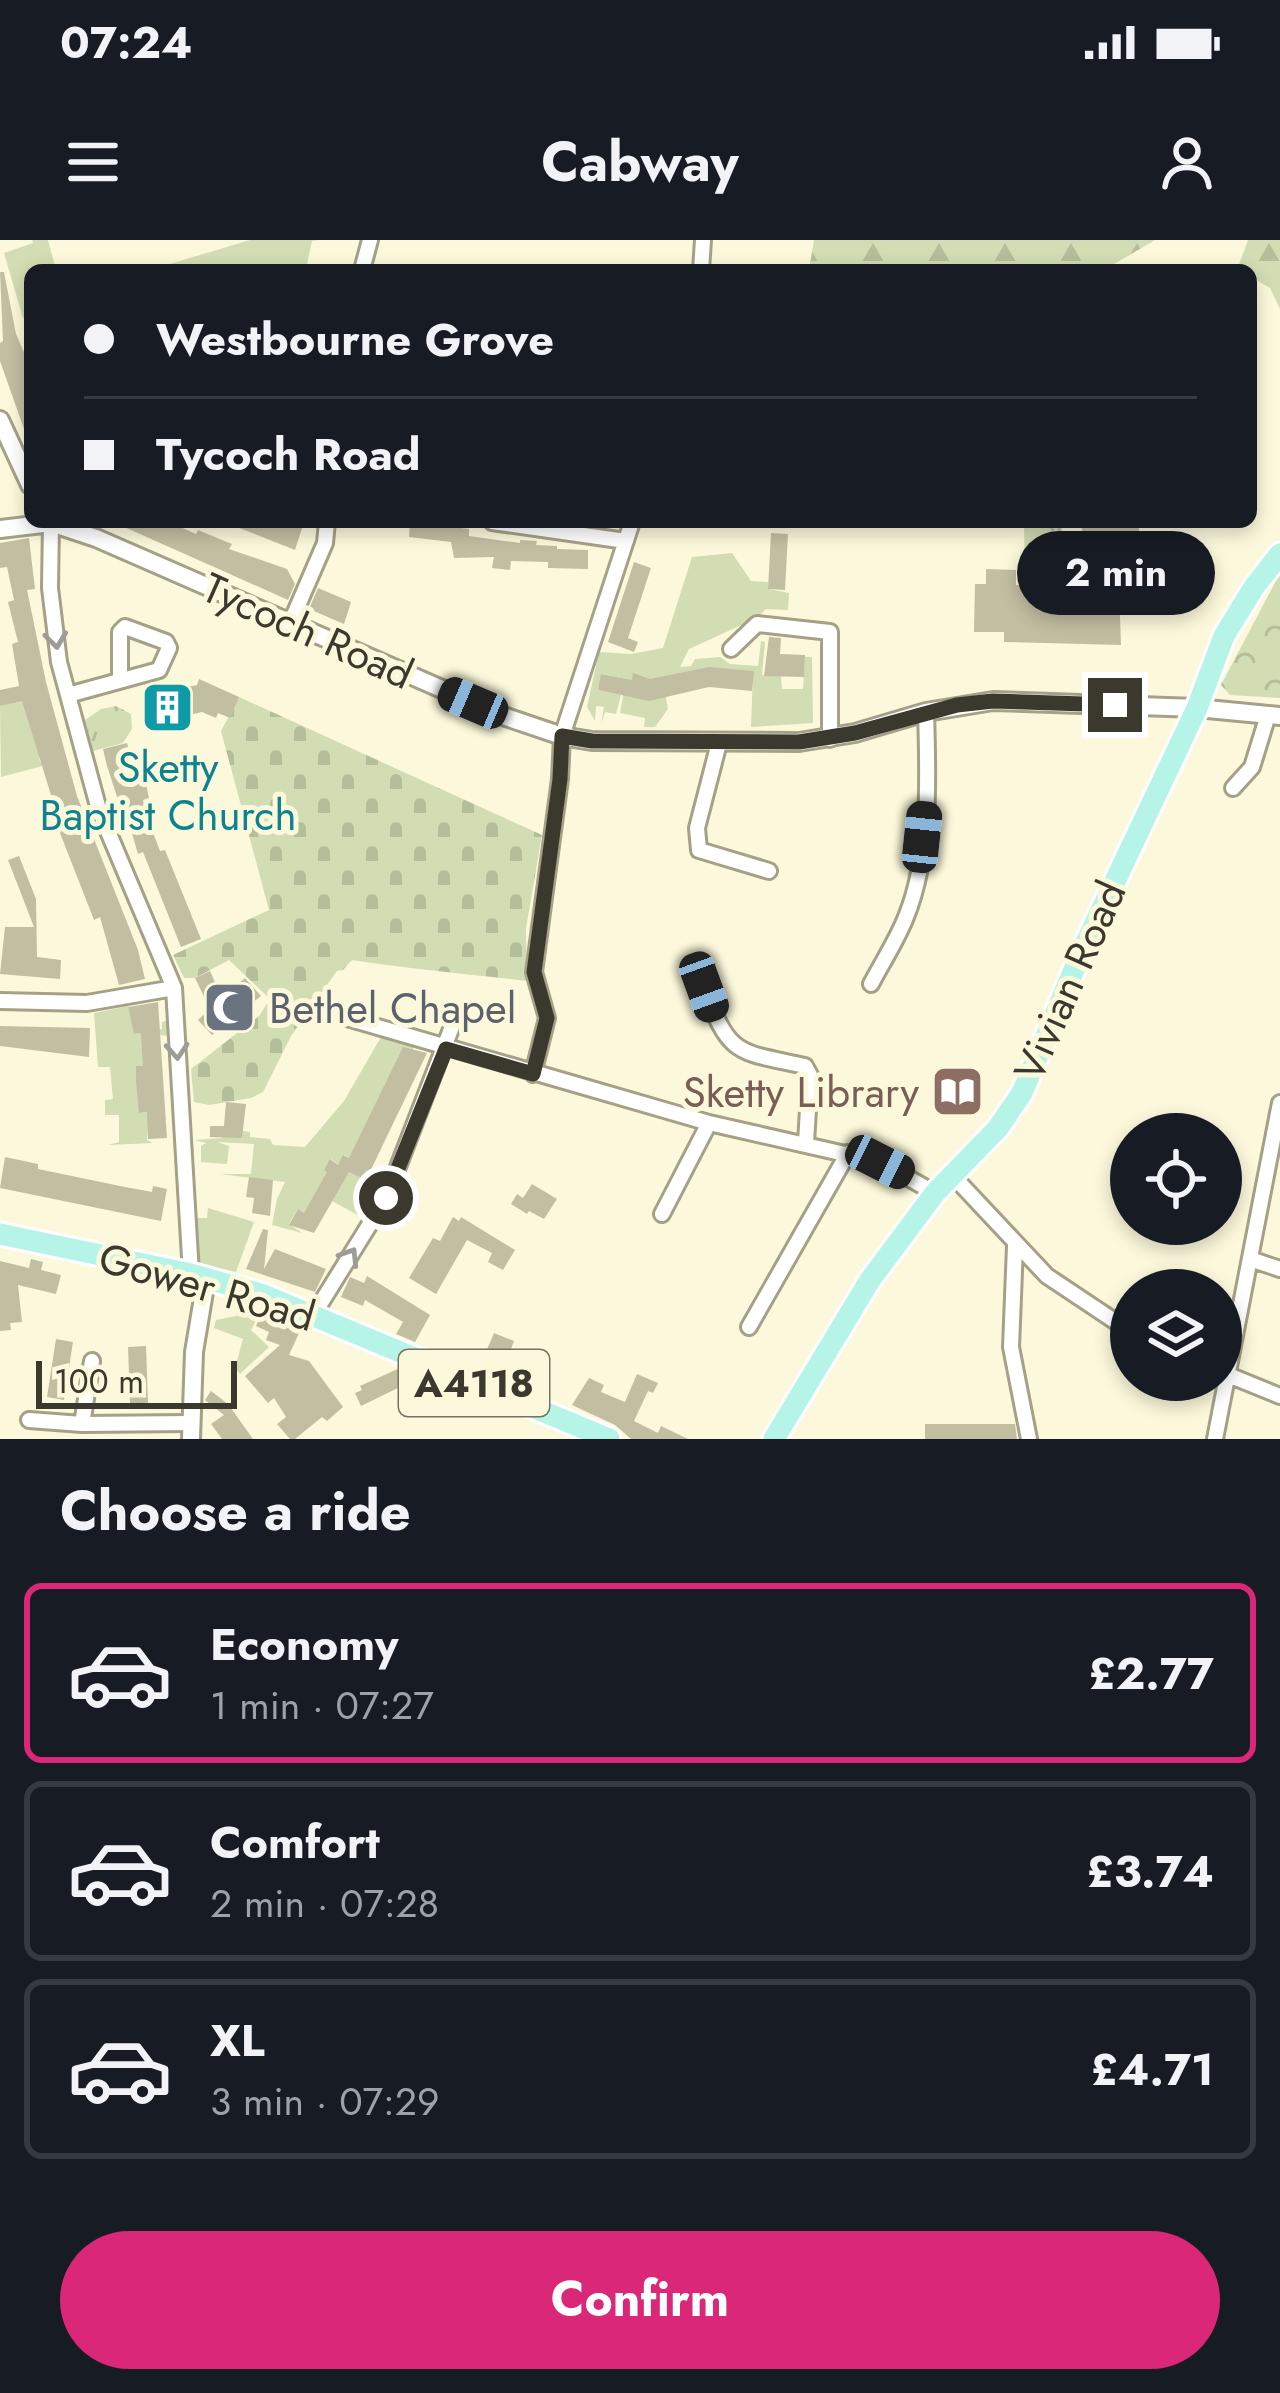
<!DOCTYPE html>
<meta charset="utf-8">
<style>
body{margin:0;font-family:Jost,sans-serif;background:#20242c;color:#f1f3f6;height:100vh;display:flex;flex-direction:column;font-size:45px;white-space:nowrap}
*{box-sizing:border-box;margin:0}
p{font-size:39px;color:#9ea1a6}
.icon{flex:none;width:66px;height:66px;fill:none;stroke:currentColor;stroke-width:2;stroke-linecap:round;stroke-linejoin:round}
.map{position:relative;height:1199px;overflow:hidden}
.sheet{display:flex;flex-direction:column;background:#171b24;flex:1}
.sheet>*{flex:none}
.top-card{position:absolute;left:24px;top:24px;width:1233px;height:264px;border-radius:18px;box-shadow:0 6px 18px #0003;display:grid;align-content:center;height:264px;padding:0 60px;background:#171b24}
.buttons{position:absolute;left:1110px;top:873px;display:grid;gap:24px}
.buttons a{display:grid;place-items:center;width:132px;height:132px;border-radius:50%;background:#171b24;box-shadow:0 6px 18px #0003;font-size:60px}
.scale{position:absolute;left:36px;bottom:30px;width:201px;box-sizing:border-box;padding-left:12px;border:6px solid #3b392e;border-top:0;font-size:33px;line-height:42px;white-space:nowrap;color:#3b392e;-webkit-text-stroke:9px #fcf8db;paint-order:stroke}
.end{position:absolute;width:54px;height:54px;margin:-27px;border:15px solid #3b392e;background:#fff;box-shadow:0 0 0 6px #fff}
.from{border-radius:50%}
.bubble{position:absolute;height:84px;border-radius:42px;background:#171b24;box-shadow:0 6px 18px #0003;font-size:39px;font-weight:700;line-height:84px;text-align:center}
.car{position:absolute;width:36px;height:72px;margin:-36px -18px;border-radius:15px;box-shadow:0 0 9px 3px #0007;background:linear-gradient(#222 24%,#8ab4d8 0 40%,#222 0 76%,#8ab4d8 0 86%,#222 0)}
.top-card b{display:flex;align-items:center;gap:42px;height:114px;font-size:45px}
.top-card b+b{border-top:3px solid #363941}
.top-card i{width:30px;height:30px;background:#f1f3f6}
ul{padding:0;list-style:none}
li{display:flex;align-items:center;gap:36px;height:180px;margin:0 24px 18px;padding:0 36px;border:6px solid #363941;border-radius:18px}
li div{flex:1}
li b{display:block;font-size:45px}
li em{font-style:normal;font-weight:700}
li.on{border-color:#db2777}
li>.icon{width:108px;height:108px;stroke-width:1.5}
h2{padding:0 60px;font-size:54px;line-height:144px}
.action{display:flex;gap:24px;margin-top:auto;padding:24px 60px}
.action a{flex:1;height:138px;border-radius:72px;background:#db2777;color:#fff;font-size:48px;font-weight:700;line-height:138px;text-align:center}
.status{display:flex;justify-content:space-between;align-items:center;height:84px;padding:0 60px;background:#171b24;direction:ltr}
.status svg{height:33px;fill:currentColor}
header{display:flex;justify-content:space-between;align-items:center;height:156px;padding:0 60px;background:#171b24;font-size:54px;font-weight:700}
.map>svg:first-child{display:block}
</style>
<div class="status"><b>07:24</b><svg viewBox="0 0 49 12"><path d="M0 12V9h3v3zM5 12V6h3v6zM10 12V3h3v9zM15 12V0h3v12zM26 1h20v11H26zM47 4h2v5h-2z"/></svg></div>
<header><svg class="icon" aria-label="menu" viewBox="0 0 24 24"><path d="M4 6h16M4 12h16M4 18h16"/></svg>Cabway<svg class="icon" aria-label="person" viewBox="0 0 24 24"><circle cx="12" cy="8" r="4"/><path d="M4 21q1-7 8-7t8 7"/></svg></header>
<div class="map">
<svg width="1280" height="1199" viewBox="0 0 1280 1199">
<defs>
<pattern id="grass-tufts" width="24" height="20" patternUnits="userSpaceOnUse" patternTransform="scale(3)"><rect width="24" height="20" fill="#d2ddb4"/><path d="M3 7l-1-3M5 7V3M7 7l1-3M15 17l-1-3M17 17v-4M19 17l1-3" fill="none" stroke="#b5be9b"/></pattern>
<pattern id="forest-firs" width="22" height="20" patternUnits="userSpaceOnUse" patternTransform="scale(3)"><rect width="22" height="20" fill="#d2ddb4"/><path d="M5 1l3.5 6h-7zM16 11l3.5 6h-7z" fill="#b5be9b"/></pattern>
<pattern id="cemetery-stones" width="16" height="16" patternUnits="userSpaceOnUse" patternTransform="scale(3)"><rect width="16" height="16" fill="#d2ddb4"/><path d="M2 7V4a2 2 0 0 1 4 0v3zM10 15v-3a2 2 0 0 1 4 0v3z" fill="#b5be9b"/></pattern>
<pattern id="park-crowns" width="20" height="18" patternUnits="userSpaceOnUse" patternTransform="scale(3)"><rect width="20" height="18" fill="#d2ddb4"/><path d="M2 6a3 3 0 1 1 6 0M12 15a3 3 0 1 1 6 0" fill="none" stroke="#b5be9b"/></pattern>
</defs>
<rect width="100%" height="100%" fill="#fcf8db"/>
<path fill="url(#grass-tufts)" d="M1024 287H1062L1063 329 1025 328Z
M116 466 131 474 132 489 123 503 93 511 85 480 101 469Z"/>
<path fill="url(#forest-firs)" d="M814 0H1155L1104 30H809Z
M1248 0H1280V69L1270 48 1251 37V30H1237Z"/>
<path fill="url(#cemetery-stones)" d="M239 457 542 595 526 688 527 741C468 734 410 729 352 720L343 730 337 731 291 796 263 852 251 858 209 865 194 862 191 829 259 776 270 759 229 720 195 738H184L173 715 269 670 221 491Z"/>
<path fill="url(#park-crowns)" d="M1280 333V458L1230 455 1221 445Z"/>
<path fill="#d2ddb4" d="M32 0H48L56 30H30V76L23 78 4 13 33 3Z
M250 0H319L312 1 307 24 314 26V30H150Z
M732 313 751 341 768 342 769 349 789 353 788 370 766 369 757 378 689 409 680 427 691 426 695 419 720 417 730 424 758 426 761 401 765 402 762 435 781 436 782 449H803L805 417H812L813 483 751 487 753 431 713 428 662 437 668 469 655 487H644L645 478 620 473 626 439 602 434 598 450 621 455 616 474 605 472 601 484 604 467 596 466 595 481 587 467 599 412 631 414 663 408 692 317Z
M33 456 39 515 40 522 49 520 50 524 1 537 0 466Z
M128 766 130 775H137L135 794 162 789V782L169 780 170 796 159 795 145 826 136 827 140 873 149 872 147 900 153 903 108 905 119 902V875H105V860L113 859 110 827H98L94 773Z
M381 797 414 807 412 811 403 808 353 912 349 918 344 915 341 920 366 940 375 954 363 978 332 961 348 933 331 919 324 930 335 936 304 973 298 969 289 984 302 993 272 985 277 959 285 942 220 934H251L254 904 217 902 229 906 227 924 201 922V906L206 903 194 900 222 898 223 888 250 892V897L270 899 273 905 305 907 344 861Z
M208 968 254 982 236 1032 200 1024 196 978H207Z
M261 1071 251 1090 269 1107 240 1134 235 1128 243 1099 214 1088 216 1080Z"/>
<path fill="#c2bea2" d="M0 32H4L16 94 30 126V206L0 121V103L3 101Z
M113 282H169L196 294 198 290 232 304 229 309 287 329 295 344 288 360Z
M224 282H304L295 310Z
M410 282 469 289V296L520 303V300L537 301 536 305 557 306V309L588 310V329L548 328V322L511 321 510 330 492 328 494 317 454 318 451 302 409 297Z
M1082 282H1139V316H1118L1121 405 1004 402V392H974L975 344H986V329L1016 330V345L1081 346Z
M771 293 788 294 785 350 768 349Z
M29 298 35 349 27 350 46 442 77 556 138 710 145 739 119 745 100 677 94 680 51 570 55 568 22 461 0 466V450L19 446 12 404 18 402 8 362 14 360 7 327 0 328V303Z
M634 322 651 328 628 398 638 402 634 412 608 402Z
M318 348 351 362 344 384 309 369Z
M769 397 781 398 780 414 805 415 804 437 764 436Z
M709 427 754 431 752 451 709 447 649 461 598 450 601 434 632 440 633 433 650 439Z
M199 439 239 457 230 478 218 473 216 478 202 472 181 477 180 472 150 479 146 463 174 457 172 450 197 445Z
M127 503 133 527 142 525 149 558 143 560 149 582 160 611 165 610 201 699 181 707 143 612 138 614 129 583 126 584 107 526 103 509Z
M19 616 36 659 37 717 61 720 60 739 0 734 5 687H34L8 620Z
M210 731 222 758 245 738 261 756 212 795 198 780 210 769 195 738Z
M158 762 167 898 148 899 147 872 139 873 136 841V826H143L141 793 134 794 128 767Z
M0 786 90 788 89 817 0 806Z
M403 807 427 813 366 940 349 932 314 993 289 985 298 969 304 973 327 932 324 930 330 919 338 925 343 915 349 918Z
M956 829 967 838 963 843 976 855 963 870 939 848Z
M226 862 246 864 242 898 210 897V886H224Z
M5 917 38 924V929L120 946 152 952 153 946 167 949 161 981 0 948Z
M249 937 273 940 270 976 252 973 254 958 246 957Z
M532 944 557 959 544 979 529 971 527 974 511 964 517 954 523 958Z
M453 977 459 981 461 977 515 1010 503 1030 488 1022 492 1013 467 1000 436 1054 409 1038 433 998 440 1001Z
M263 989 268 990 264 1029 275 1009 326 1029 315 1052 246 1029Z
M31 1019 43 1022 41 1030 61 1035 56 1054 18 1045 22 1082 10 1083 11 1090 0 1091V1021L29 1028Z
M367 1036 430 1075 415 1102 396 1094 403 1082 365 1060 363 1066 341 1057 350 1037 364 1043Z
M261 1074 300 1091 289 1115 309 1121 343 1167 327 1181 322 1177 295 1199H290L277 1184 286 1177 274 1158 268 1163 245 1136 280 1105 266 1100 269 1092 256 1086Z
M494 1093 514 1101 511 1109 523 1114 520 1121 541 1129 535 1143 482 1121Z
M56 1099 73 1102 64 1160 47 1157Z
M146 1106 148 1163 130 1164 128 1107Z
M400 1128 408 1139 404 1145 361 1166 355 1153 362 1150 360 1146Z
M637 1134 658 1143 653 1153 648 1151 634 1181 658 1193 661 1186 688 1199H631L615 1185 572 1165 589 1138 604 1145 601 1152 625 1162Z
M211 1151 228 1164 253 1199H222L211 1184 224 1175 205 1160Z
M925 1184H1015L1017 1199H925Z"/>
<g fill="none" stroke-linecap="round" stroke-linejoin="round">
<defs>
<path id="minor" d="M362 30 370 0
M701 30 703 0
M492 282 626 301
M51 283 50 348 59 422 99 570 174 748 191 1034
M290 384 325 303 327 282
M731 409 757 384 830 392V499
M68 455 159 430 169 408 166 402 125 387 120 392V439
M719 503 697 588 699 610 769 631
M1233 548 1252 527 1268 475
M871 744C882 723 897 700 906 677 931 615 928 537 926 472
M704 747C730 817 736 811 805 826L810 835 806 903
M0 761 87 763 174 748
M326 772 709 883 880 922 935 953
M533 834 547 778 534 732 560 539 562 496 632 282
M954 937 1047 1036 1131 1092
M662 974 709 883
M1015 1006 1011 1107 1029 1199
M1250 1019 1280 1029
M314 1074 386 958 453 784
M749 1087 848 913
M1221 1132 1280 1156
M29 1180 82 1184 190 1183
M82 1184 92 1121
M1215 1199 1280 863"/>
<path id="tertiary" d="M0 180 30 245
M0 289 51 283 96 298 506 477 562 496 592 501 799 502 855 493 926 472 993 461 1197 468 1280 476
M191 1199 194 1112 206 1040"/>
<path id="primary" d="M0 994 191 1034 261 1054 609 1199
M774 1199 870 1040 935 953 998 888 1022 853 1082 711 1197 468 1224 396 1254 347 1280 314"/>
</defs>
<use href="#minor" stroke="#a5a186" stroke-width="20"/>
<use href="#tertiary" stroke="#a5a186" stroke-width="22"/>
<use href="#primary" stroke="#fff" stroke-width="27"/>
<use href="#minor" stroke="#fff" stroke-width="14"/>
<use href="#tertiary" stroke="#fff" stroke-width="16"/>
<use href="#primary" stroke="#b7f4e8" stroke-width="21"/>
</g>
<defs><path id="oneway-chevron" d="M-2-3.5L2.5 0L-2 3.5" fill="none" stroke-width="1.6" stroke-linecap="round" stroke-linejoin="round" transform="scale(3)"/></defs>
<g stroke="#9d9c96">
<use href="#oneway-chevron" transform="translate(56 400) rotate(83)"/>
<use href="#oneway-chevron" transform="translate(177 811) rotate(86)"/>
<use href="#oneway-chevron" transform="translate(350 1016) rotate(-58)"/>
</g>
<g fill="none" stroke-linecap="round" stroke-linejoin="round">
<path stroke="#3b392e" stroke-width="15" d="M386 958 446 809 533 834 547 778 534 732 560 539 562 496 592 501 799 502 855 493 957 465 993 461 1115 465"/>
</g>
<defs>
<symbol id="building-square" viewBox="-11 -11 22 22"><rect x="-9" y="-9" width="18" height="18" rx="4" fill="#0f9aa8" stroke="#fcf8db"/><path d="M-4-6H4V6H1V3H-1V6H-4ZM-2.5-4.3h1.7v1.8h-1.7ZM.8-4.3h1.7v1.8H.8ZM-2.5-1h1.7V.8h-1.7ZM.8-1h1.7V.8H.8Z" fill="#fff"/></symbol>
<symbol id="mosque-square" viewBox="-11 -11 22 22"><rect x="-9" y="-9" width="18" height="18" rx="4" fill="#6b7280" stroke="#fcf8db"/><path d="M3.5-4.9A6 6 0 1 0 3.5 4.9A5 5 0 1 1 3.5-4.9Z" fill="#fff"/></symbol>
<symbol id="library-square" viewBox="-11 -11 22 22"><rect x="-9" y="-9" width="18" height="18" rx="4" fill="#8d6e63" stroke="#fcf8db"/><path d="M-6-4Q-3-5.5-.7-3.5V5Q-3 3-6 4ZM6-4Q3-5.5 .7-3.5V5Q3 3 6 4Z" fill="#fff"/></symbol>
</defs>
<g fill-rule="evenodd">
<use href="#building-square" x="138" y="438" width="59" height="59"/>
<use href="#mosque-square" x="200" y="738" width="59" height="59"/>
<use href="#library-square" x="928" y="822" width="59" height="59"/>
</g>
<g text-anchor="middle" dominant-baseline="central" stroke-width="10" stroke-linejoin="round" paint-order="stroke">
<rect fill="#fcf8db" stroke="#757262" stroke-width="3" x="399" y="1110" width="150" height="66" rx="9"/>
<g font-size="39" font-weight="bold" fill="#3b392e">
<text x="474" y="1143">A4118</text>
</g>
<g font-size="42" fill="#3b392e" stroke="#fcf8db">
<text transform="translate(308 391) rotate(24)">Tycoch Road</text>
<text transform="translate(1070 741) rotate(-66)">Vivian Road</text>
<text transform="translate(207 1047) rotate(16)">Gower Road</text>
</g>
<g font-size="42" fill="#0d838f" stroke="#fcf8db">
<text x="168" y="527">Sketty<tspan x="168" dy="48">Baptist Church</tspan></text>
</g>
<g font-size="42" fill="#5b616d" stroke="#fcf8db" text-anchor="start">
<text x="269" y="768">Bethel Chapel</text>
</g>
<g font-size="42" fill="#785e54" stroke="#fcf8db" text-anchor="end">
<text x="919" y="852">Sketty Library</text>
</g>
</g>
</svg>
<div class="buttons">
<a><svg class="icon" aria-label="locate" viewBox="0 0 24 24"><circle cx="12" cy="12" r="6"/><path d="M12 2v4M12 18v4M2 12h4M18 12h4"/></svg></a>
<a><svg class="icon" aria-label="layers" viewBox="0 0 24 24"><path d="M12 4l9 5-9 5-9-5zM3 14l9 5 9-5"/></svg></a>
</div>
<div class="scale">100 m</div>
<i class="end from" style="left:386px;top:958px"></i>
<i class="end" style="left:1115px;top:465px"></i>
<div class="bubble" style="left:1017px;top:291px;width:198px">2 min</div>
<i class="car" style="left:473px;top:463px;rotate:293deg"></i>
<i class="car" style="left:922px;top:597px;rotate:6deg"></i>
<i class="car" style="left:704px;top:747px;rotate:160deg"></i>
<i class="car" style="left:880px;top:922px;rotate:117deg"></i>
<div class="top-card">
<b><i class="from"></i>Westbourne Grove</b>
<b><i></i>Tycoch Road</b>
</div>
</div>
<section class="sheet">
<h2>Choose a ride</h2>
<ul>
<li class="on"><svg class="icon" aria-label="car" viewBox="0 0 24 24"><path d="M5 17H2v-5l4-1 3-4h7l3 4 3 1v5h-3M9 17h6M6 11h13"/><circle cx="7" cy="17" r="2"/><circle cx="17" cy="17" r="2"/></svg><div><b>Economy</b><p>1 min · 07:27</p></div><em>£2.77</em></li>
<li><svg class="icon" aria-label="car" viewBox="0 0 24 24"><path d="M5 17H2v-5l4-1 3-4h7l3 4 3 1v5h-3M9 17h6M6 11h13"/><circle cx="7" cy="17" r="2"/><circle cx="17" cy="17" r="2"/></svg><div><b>Comfort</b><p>2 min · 07:28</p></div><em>£3.74</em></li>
<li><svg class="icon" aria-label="car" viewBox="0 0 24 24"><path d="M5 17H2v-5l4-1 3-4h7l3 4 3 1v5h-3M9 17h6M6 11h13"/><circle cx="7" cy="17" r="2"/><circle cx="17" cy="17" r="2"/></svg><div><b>XL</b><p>3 min · 07:29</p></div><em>£4.71</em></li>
</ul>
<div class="action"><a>Confirm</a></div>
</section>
